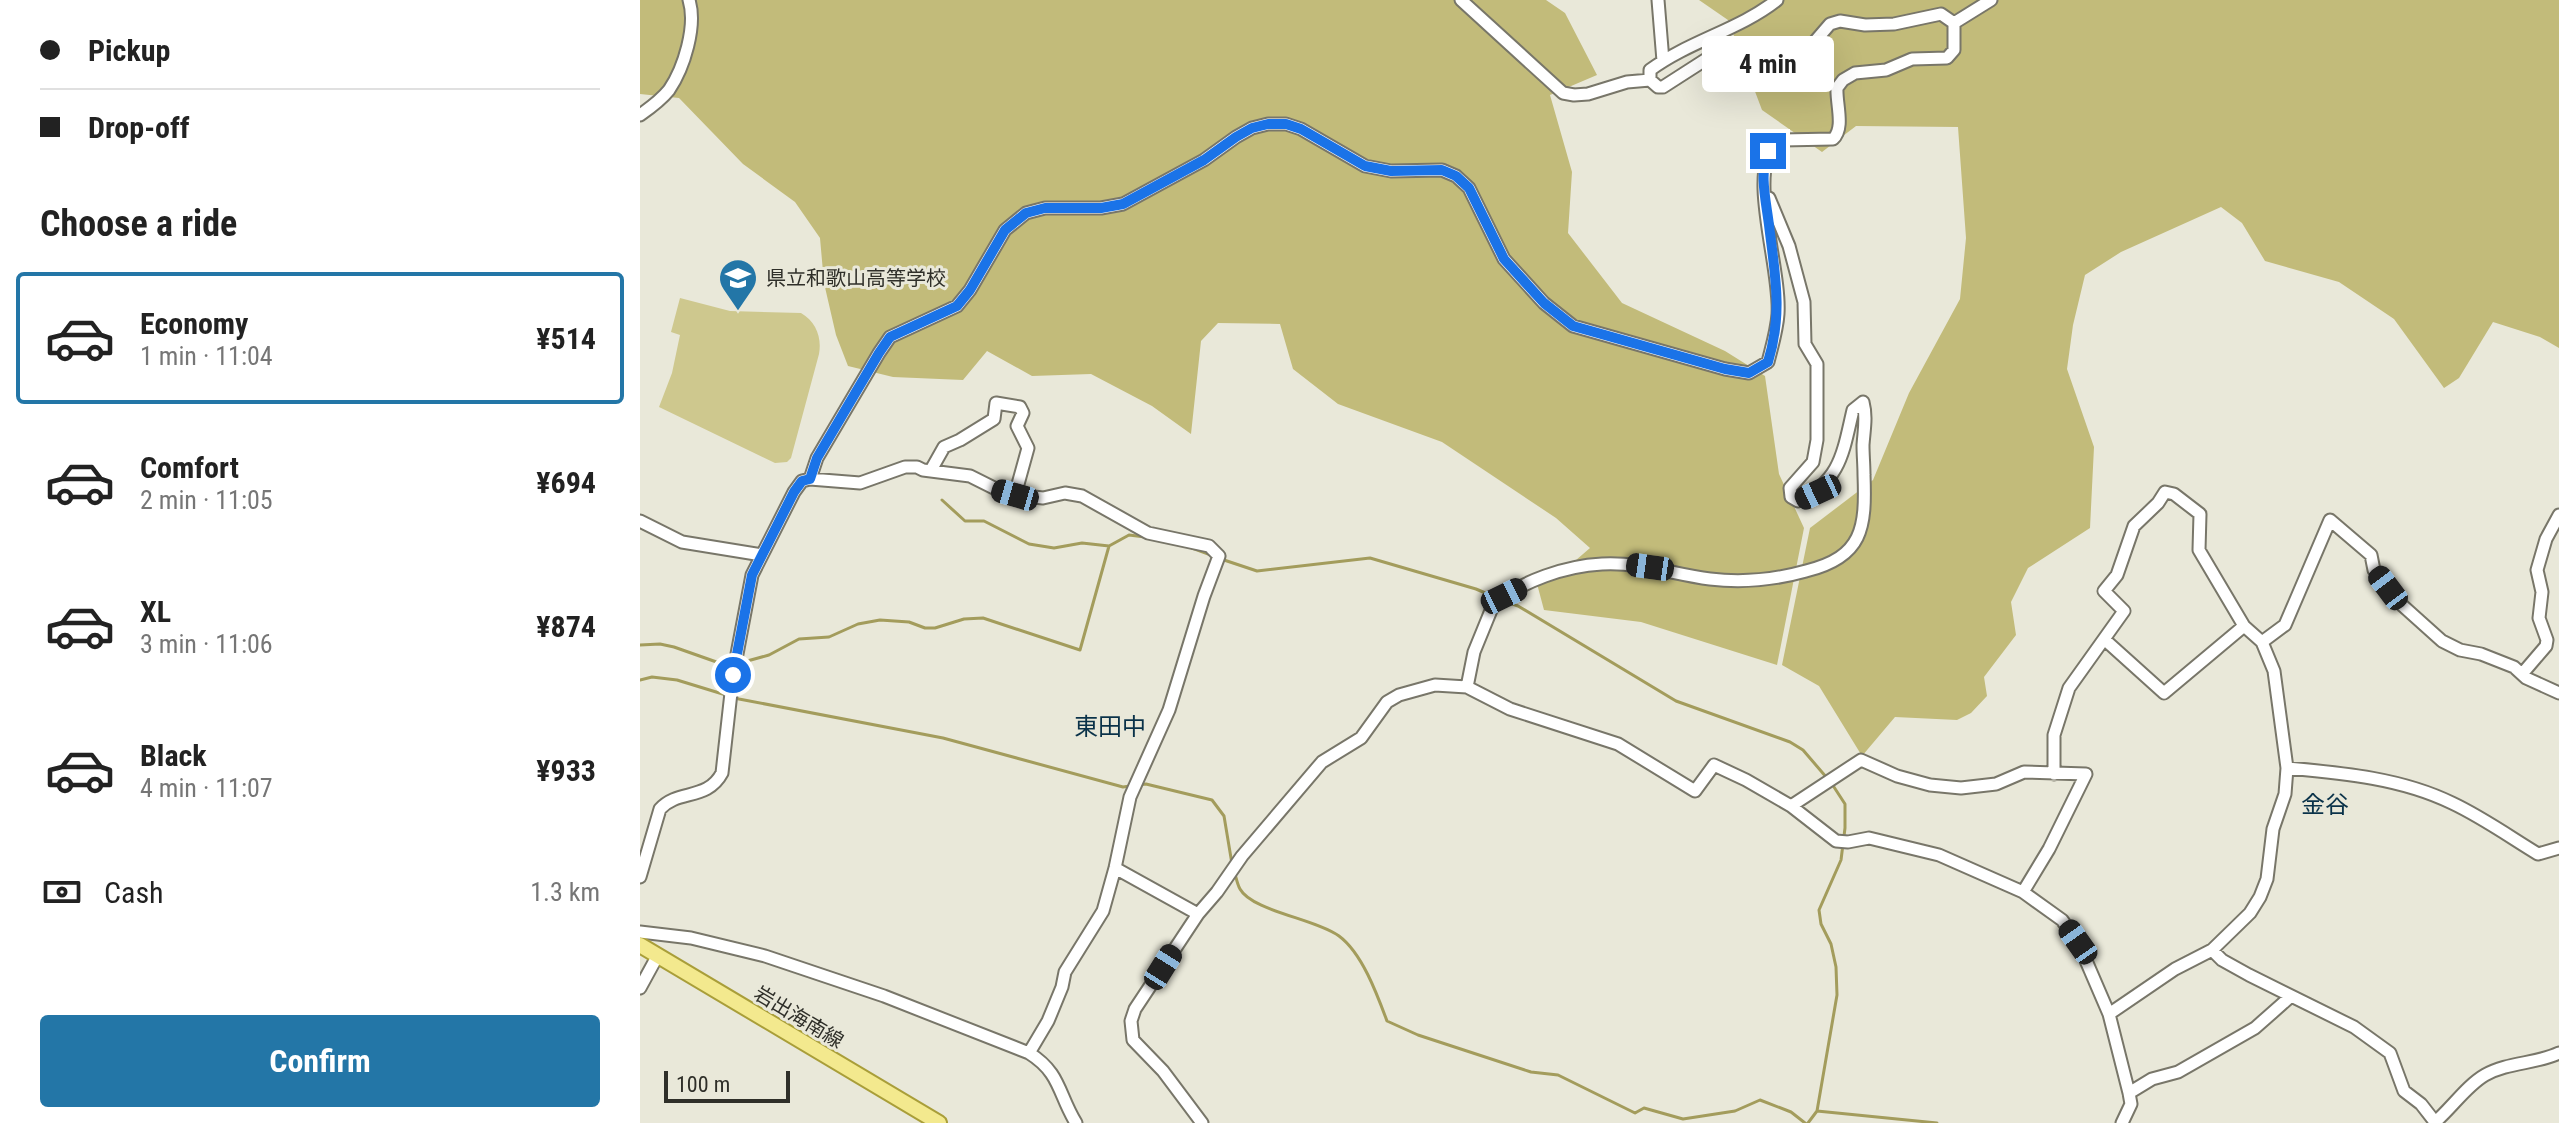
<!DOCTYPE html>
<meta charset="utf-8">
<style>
body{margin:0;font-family:"Roboto Condensed","Noto Sans JP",sans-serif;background:#f6f6f6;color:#222;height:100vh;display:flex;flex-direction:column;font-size:30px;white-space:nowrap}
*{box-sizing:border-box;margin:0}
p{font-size:26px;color:#767676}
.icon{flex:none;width:44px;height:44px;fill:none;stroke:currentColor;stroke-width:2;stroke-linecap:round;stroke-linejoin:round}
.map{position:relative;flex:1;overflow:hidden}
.drawer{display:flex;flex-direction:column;background:#fff;width:640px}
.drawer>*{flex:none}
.banner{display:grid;align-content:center;height:176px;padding:0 40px;background:#fff}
.scale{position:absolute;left:24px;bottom:20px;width:126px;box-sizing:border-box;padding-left:8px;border:4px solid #2f2f29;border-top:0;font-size:22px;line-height:28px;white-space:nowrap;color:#2f2f29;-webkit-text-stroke:6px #e9e8d9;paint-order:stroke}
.end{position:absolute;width:36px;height:36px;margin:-18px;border:10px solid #1a73e8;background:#fff;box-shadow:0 0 0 4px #fff}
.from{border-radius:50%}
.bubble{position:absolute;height:56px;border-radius:8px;background:#fff;box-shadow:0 8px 32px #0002;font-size:26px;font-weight:700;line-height:56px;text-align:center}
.car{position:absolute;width:24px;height:48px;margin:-24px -12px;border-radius:10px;box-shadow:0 0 6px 2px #0007;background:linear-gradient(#222 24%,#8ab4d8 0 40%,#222 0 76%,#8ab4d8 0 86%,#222 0)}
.banner b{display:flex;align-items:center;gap:28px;height:76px;font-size:30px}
.banner b+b{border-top:2px solid #e0e0e0}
.banner i{width:20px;height:20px;background:#222}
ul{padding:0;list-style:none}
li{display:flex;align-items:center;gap:24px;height:132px;margin:0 16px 12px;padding:0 24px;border:4px solid transparent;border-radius:8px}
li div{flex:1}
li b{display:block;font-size:30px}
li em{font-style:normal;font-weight:700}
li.active{border-color:#2376a7}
li>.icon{width:72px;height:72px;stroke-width:1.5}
h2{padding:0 40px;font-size:36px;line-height:96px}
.pay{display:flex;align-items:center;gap:20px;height:88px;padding:0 40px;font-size:30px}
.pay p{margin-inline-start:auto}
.cta{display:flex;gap:16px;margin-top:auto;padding:16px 40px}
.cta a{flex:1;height:92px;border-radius:8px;background:#2376a7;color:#fff;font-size:32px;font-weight:700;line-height:92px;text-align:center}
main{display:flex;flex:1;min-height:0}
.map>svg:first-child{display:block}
</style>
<main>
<section class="drawer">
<div class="banner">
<b><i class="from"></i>Pickup</b>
<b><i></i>Drop-off</b>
</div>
<h2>Choose a ride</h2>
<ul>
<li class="active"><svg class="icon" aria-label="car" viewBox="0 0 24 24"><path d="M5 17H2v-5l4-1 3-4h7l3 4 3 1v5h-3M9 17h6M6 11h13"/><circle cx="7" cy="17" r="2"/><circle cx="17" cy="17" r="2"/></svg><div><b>Economy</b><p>1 min · 11:04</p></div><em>¥514</em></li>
<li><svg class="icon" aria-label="car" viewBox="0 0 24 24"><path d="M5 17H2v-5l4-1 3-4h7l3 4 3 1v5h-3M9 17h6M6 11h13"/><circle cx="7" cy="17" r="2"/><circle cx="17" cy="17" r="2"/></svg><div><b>Comfort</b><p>2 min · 11:05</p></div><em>¥694</em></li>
<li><svg class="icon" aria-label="car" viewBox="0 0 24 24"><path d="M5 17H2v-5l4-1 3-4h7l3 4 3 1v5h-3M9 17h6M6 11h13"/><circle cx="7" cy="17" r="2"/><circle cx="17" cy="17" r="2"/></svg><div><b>XL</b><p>3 min · 11:06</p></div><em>¥874</em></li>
<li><svg class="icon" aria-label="car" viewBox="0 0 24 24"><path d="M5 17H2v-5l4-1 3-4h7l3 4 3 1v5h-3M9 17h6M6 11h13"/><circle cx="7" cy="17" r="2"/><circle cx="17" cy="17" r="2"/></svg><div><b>Black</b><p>4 min · 11:07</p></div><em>¥933</em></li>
</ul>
<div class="pay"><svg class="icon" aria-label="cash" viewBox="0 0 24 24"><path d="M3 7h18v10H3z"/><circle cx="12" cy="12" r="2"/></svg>Cash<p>1.3 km</p></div>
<div class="cta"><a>Confirm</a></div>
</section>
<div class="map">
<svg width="1919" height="1123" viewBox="0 0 1919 1123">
<rect width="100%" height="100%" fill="#e9e8d9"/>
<path fill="#cec88e" d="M40 298 90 311 161 313C176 322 182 337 179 354L151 458 147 462 135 463 19 407 32 373 40 335 31 332Z"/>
<path fill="#c2bb7a" d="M0 0H906L925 13 957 75 910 95 932 172 928 233 982 303 1085 351 1125 376 1139 474 1164 528 1137 665 1001 622 904 610 896 580 921 573 950 548 916 518 802 442 698 404 653 369 640 324 578 323 561 341 551 434 512 406 451 374 392 376 347 351 323 380 253 377 208 366 196 335 184 283 180 238 155 202 103 164 39 98 0 94Z
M1059 0H1919V348L1900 337 1853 322 1819 378 1804 388 1754 319 1699 282 1625 261 1602 223 1581 207 1481 252 1445 275 1433 325 1427 369 1454 447 1450 528 1388 568 1371 602 1376 635 1344 677 1347 696 1331 713 1317 720 1255 717 1222 756 1179 686 1142 665 1170 528 1233 480 1269 393 1320 299 1326 238 1318 127 1216 126 1182 152 1122 110 1088 20Z"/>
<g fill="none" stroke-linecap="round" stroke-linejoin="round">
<path stroke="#a39c5c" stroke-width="3" d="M302 500 325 521H344L389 544 414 548 442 543 469 546 489 535 505 537
M552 548 571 555
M581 559 617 571 730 558 836 589 857 598
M864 601 878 606 1036 701 1150 742 1163 750 1187 778
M0 645 20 644 34 647 85 665 92 664
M100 663 129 655 159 639 189 637 218 624 240 620 269 622 285 628H295L324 619 343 618 440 650 469 546
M0 680 12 677 37 680 99 699 303 738 483 787 490 786
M498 785 506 784 572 800 584 816 592 864
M594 871C596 876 597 884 600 889 612 911 676 919 699 936 722 953 737 994 747 1021L778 1035 891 1072 918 1075 995 1113 1004 1108 1043 1119 1095 1111 1120 1100 1151 1112 1165 1123
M1177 1111 1297 1123
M1168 1123 1177 1111 1197 995 1196 967 1191 944 1181 924 1179 910 1201 860 1205 828V804L1192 784"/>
<defs>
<path id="minor" d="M821 0 923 93 934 95 948 94 987 82 1010 80 1018 87H1023L1065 60 1110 66 1126 65 1148 60 1171 46 1190 24 1200 21 1225 25 1254 24 1301 14 1314 23
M1018 0 1023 61
M1314 23 1351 0
M1010 80V70C1049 41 1099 30 1137 0
M0 115C10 108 21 100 29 90 44 68 57 26 49 0
M291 470 304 447 320 440 354 419 356 403 380 407 383 413 377 426 388 448 375 495
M170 479 177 458 239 353 250 337 317 306 330 290 365 230 386 213 405 208H461L483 204 564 160 596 137 612 128 628 124H646L661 129 725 166 751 171 802 170 816 176 829 188 864 259 904 303 933 326 1085 369 1109 373 1128 362C1132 346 1137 330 1138 314 1141 267 1108 179 1134 142L1142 140 1193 139C1205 128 1196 104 1197 88L1203 80 1215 73 1246 70 1272 59 1307 58 1314 50V23
M0 521 42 542 122 555
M1464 639 1524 693 1604 626
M1622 642 1645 625 1690 520 1731 555 1734 570 1748 588 1763 606 1802 641 1820 650 1841 654 1874 667 1886 678 1919 693
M1882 674 1906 646 1907 640 1899 618 1902 592 1897 570 1906 539 1919 515
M827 687 834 652 854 603C884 581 924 566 962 564 1001 562 1032 574 1070 579 1103 583 1134 580 1166 571 1223 557 1226 528 1224 475 1224 465 1223 455 1223 445 1224 430 1227 417 1223 402L1213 410C1203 452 1201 481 1158 501L1151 497 1150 488 1173 462 1177 440V364L1165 344 1164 302 1149 246 1129 198
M1647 768C1702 773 1761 778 1812 803 1842 817 1870 837 1898 854L1919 848
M1414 774V735L1429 688 1484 611 1464 591 1477 575 1494 526 1518 503 1525 492 1534 494 1560 514 1559 550 1604 626 1622 642 1634 671 1647 768 1645 794 1633 829 1627 879 1620 897 1610 913 1572 950 1535 969 1469 1014
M1151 806 1221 760 1257 776 1290 785 1321 788 1356 784 1384 772 1446 774 1409 849 1383 892
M475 868 558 914
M0 877 20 809C38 789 67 801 82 773L93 675 112 575 154 492 162 481 170 479 220 483 265 467H277L283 470 330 476 358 490 375 495 403 498 425 493 442 496 508 533 569 546 579 556 564 596 529 710 490 797 475 868 463 911 425 972 422 987 408 1021 389 1053
M0 932 51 938 125 956 244 996 389 1053C421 1073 418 1094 436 1123
M1572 950 1582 960 1609 975 1714 1027 1750 1053 1764 1091 1781 1104 1795 1122
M0 988 18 955
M1489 1093 1512 1079 1538 1072 1615 1028 1650 997
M562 1123 523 1071 493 1040 491 1021 495 1009 558 914 577 892 602 856 682 762 721 738 747 702 759 695 795 685 827 687 870 709 978 744 1055 791 1074 765 1106 780 1151 806 1196 841 1208 842 1229 838 1299 855 1383 892 1422 920 1438 942 1469 1014 1489 1093 1491 1104 1482 1123
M1794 1123C1811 1109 1826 1086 1845 1075 1868 1062 1896 1064 1919 1053"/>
<path id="major" d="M0 945 299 1123"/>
</defs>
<use href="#minor" stroke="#787669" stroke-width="15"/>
<use href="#major" stroke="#a99e39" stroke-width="18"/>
<use href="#minor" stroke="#fff" stroke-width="11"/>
<use href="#major" stroke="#f3e98e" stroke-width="14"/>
</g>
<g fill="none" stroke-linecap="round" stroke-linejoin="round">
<path stroke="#1a73e8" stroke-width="10" d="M93 675 112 575 154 492 162 481 170 479 177 458 239 353 250 337 317 306 330 290 365 230 386 213 405 208H461L483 204 564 160 596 137 612 128 628 124H646L661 129 725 166 751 171 802 170 816 176 829 188 864 259 904 303 933 326 1085 369 1109 373 1128 362C1143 313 1135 275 1129 225 1126 200 1119 175 1128 151"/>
</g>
<defs>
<symbol id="school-pin" viewBox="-11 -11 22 30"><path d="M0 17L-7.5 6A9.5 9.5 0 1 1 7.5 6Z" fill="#2376a7" stroke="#e9e8d9"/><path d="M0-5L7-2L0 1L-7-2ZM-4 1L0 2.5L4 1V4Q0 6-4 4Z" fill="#fff"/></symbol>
</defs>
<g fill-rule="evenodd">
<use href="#school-pin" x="76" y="256" width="44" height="60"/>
</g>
<g text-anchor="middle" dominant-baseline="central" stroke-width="6" stroke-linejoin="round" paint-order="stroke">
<g font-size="20" fill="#2f2f29" stroke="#e9e8d9" text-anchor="start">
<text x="126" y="278">県立和歌山高等学校</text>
</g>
<g font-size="20" fill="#2f2f29" stroke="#e9e8d9">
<text transform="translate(159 1017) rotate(31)">岩出海南線</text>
</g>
<g font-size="24" fill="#0a3249" stroke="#e9e8d9">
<text x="470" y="727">東田中</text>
<text x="1685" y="805">金谷</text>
</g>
</g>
</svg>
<div class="scale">100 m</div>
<i class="end from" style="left:93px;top:675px"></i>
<i class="end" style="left:1128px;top:151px"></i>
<div class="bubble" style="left:1062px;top:36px;width:132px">4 min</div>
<i class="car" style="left:1178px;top:492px;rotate:245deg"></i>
<i class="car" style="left:375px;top:495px;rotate:286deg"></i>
<i class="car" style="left:1010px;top:567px;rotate:278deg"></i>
<i class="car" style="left:1748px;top:588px;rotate:323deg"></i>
<i class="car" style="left:864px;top:596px;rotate:64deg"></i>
<i class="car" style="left:1438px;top:942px;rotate:325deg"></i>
<i class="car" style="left:523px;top:967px;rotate:32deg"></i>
</div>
</main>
